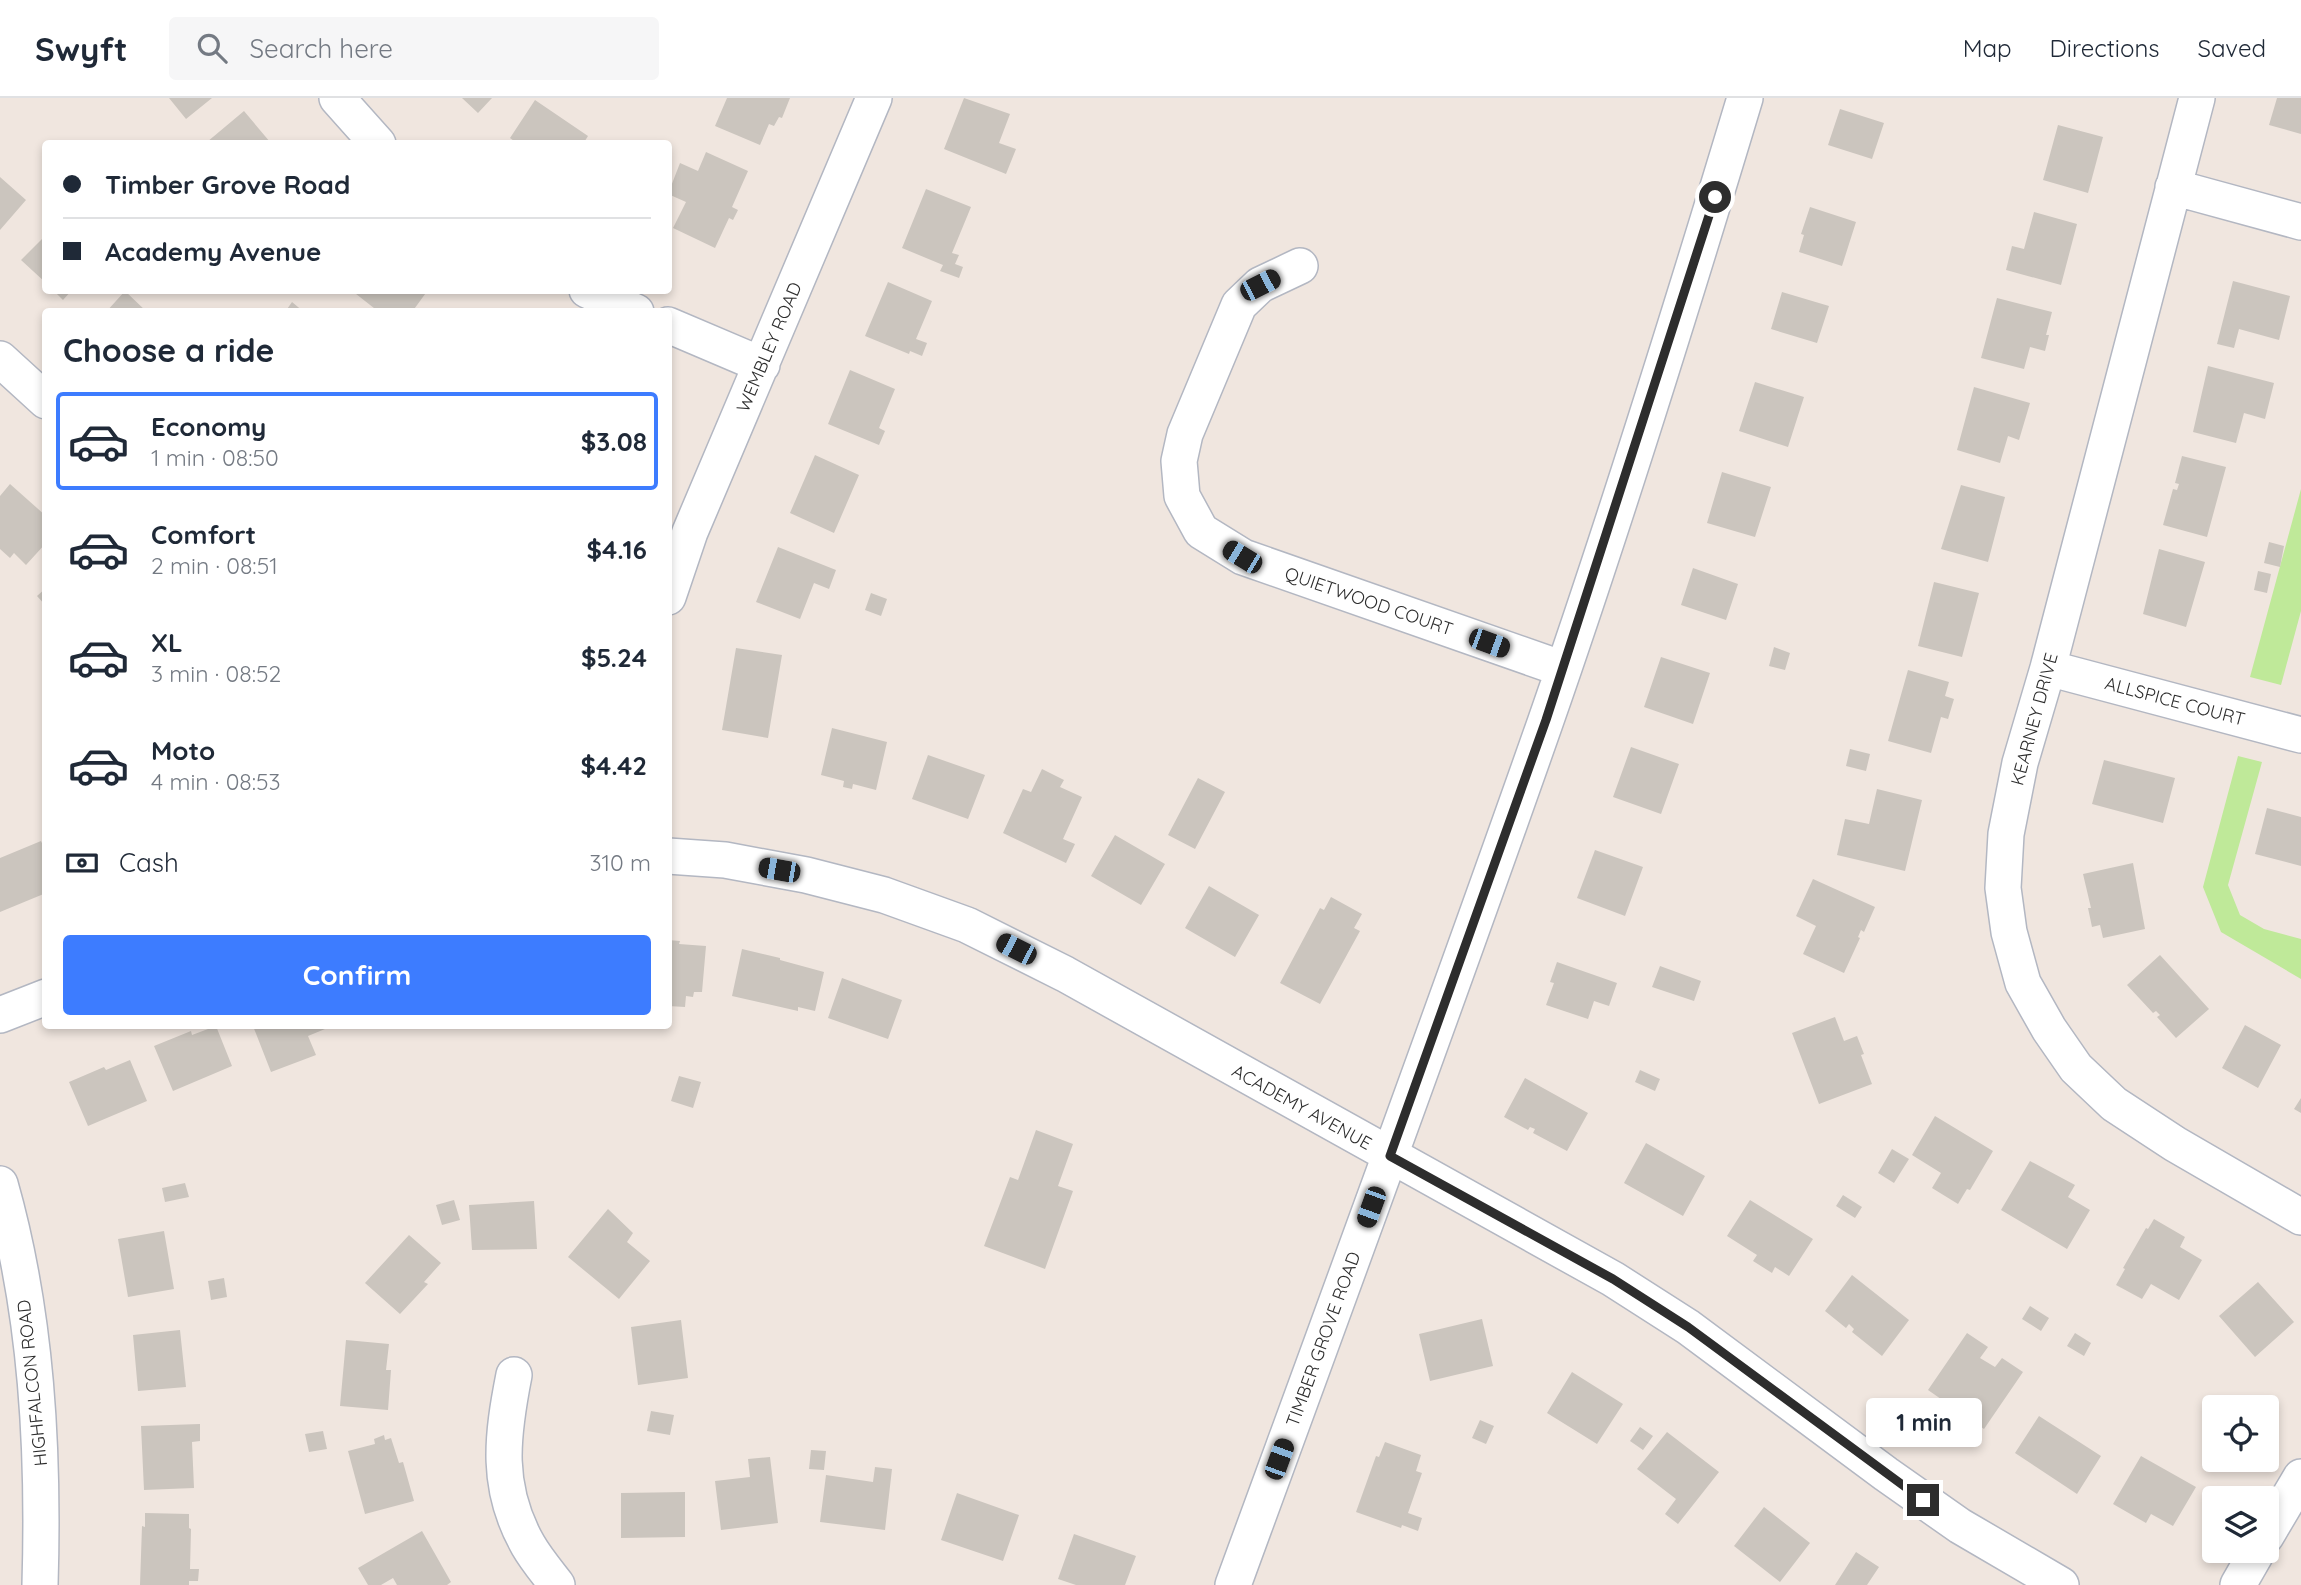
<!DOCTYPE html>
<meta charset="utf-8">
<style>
body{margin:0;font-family:Quicksand,sans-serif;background:#f6f6f7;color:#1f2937;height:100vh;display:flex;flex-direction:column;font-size:26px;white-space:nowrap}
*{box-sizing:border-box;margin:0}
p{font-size:23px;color:#747a83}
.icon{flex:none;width:38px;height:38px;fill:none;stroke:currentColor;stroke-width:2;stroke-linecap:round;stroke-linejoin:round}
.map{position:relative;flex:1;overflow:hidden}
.sheet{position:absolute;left:42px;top:210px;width:630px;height:721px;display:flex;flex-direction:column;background:#fff;border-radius:7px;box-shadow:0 4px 10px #0003}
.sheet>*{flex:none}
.hud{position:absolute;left:42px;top:42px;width:630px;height:154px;border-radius:7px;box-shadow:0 4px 10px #0003;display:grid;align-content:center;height:154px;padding:0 21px;background:#fff}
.buttons{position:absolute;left:2202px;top:1297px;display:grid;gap:14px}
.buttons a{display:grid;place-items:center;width:77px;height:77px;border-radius:7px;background:#fff;box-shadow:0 4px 10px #0003;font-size:35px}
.end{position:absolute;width:32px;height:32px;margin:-16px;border:9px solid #2d2d2d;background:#fff;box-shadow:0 0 0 4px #fff}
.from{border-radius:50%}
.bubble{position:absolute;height:49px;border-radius:7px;background:#fff;box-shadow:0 4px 10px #0003;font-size:23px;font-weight:700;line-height:49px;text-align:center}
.car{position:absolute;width:21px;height:42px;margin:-21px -10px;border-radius:9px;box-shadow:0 0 5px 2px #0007;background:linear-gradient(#222 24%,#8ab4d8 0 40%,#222 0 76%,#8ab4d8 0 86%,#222 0)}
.hud b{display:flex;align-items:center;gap:24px;height:66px;font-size:26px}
.hud b+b{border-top:2px solid #e0e1e3}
.hud i{width:18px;height:18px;background:#1f2937}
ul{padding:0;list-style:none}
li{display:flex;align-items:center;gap:21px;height:98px;margin:0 14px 10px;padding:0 7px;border:4px solid transparent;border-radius:7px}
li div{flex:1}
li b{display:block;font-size:26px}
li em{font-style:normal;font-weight:700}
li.selected{border-color:#3d7cff}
li>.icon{width:63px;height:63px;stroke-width:1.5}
h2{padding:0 21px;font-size:32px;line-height:84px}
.pay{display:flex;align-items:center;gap:18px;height:77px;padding:0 21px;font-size:26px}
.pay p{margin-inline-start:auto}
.primary-button{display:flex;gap:14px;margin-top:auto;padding:14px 21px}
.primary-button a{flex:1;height:80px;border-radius:7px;background:#3d7cff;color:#fff;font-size:28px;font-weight:700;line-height:80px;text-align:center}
header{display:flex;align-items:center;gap:42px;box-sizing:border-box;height:98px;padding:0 35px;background:#fff;border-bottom:2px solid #e0e1e3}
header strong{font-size:33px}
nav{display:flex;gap:38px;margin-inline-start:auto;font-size:24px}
.search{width:490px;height:63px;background:#f6f6f7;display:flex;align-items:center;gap:18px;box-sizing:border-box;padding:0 24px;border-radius:7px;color:#747a83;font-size:26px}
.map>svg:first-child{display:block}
</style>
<header>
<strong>Swyft</strong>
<div class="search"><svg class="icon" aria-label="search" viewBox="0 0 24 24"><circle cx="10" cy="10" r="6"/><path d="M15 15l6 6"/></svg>Search here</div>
<nav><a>Map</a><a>Directions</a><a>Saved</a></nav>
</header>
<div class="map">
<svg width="2301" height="1487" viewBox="0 0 2301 1487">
<rect width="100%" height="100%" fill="#f0e6df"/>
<path fill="#bfe999" d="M2301 391V513L2281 587 2250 579Z
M2238 658 2262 664 2228 787 2240 817 2264 831 2301 841V881L2221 834 2203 789Z"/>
<path fill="#cbc5be" d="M169 0H212L186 21Z
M462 0H492L478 15Z
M727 0H790L782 20 779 19 774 28 769 26 760 47 715 28Z
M964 0 1010 16 999 45 1016 51 1006 76 944 51Z
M2277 0H2301V36L2269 27Z
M535 2 588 38 583 46H518L510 40Z
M1840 11 1884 25 1872 61 1828 47Z
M244 13 270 44 208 46 207 44Z
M2058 27 2103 39 2088 95 2043 82Z
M706 54 748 73 732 109 738 112 733 122 729 120 715 150 673 130 686 104 668 96 680 65 698 73Z
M0 79 26 102 0 132Z
M926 91 971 109 952 155 959 157 955 166 963 169 959 180 940 173 943 167 902 150Z
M1810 109 1856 124 1842 168 1799 154 1804 137 1801 136Z
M2034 114 2077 126 2061 187 2006 172 2012 148 2024 151Z
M46 137V185L21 162Z
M2233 183 2290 198 2279 242 2239 231 2234 250 2217 246Z
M888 184 932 203 916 241 927 245 922 258 910 253 909 256 865 238Z
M53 192H72L63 202Z
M351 192H428L412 214H379Z
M125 193 147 214H106Z
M1782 194 1829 208 1817 245 1771 231Z
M1997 200 2052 214 2046 237H2049L2045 253 2030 249 2024 271 1981 260Z
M292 204 304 214H285Z
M2208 268 2274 285 2265 321 2244 315 2236 345 2193 334Z
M850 272 895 291 879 330 885 333 879 347 828 326Z
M1755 284 1804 299 1788 349 1739 333Z
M1974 289 2030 305 2019 342 2008 338 2000 365 1957 352Z
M815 357 859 377 834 435 790 415Z
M2182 358 2226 369 2207 439 2163 427 2173 391 2177 392 2179 386 2175 385Z
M1722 374 1771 389 1755 439 1707 425Z
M10 386 46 418V445L26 467 14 455 10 460 0 451V398Z
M1961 387 2005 399 1988 464 1941 451Z
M2269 444 2284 448 2280 469 2264 465Z
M778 449 836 472 829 491 814 485 800 521 756 504Z
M2159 451 2205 464 2186 529 2143 516Z
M1693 470 1738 486 1726 522 1681 507Z
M2258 473 2271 476 2267 495 2254 492Z
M1934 484 1979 495 1962 559 1918 548Z
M46 490V508L37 498Z
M871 495 887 501 881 518 865 512Z
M1774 549 1790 555 1785 572 1769 568Z
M736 550 782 557 768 640 722 632Z
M1661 559 1710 575 1693 626 1644 609Z
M1908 572 1949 584 1945 598 1954 601 1948 621 1941 619 1931 655 1888 643Z
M832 630 887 644 876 692 853 686 852 691 843 689 844 683 821 677Z
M1631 649 1679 666 1661 716 1613 699Z
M1850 651 1870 656 1866 673 1846 668Z
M928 657 985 677 968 721 912 701Z
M2104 662 2175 680 2163 725 2092 706Z
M1042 671 1064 682 1060 689 1082 699 1063 741 1075 746 1066 765 1003 735 1023 691 1031 694Z
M1198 680 1225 694 1195 751 1168 737Z
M1877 691 1922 702 1905 773 1837 757 1845 721 1869 726Z
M2267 710 2301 719V768L2255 756Z
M1115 737 1165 766 1141 807 1091 778Z
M41 743 46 754V795L0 814V760Z
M1595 752 1643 769 1625 818 1577 800Z
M2133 765 2145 831 2103 840 2100 827 2092 829 2088 810H2091L2083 776Z
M1813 781 1875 809 1864 834 1861 832 1858 839 1860 840 1844 875 1803 856 1816 828 1796 818Z
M1209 788 1259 817 1235 859 1185 830Z
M1331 799 1362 816 1354 830 1360 833 1320 906 1280 885 1320 810 1324 812Z
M668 842 680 843 679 846 706 848 702 894H694L693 899 686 898 685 909 668 908Z
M742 851 780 860V862L824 874 815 913 798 909V913L732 898Z
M2160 857 2209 911 2176 940 2157 919 2160 917 2156 913 2153 915 2127 887Z
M1557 864 1617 885 1609 908 1594 903 1588 921 1546 907 1554 885 1550 884Z
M1660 868 1701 883 1694 903 1652 889Z
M842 880 902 902 888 941 828 920Z
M1835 919 1844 943 1857 938 1864 956 1861 957 1872 986 1819 1006 1792 935Z
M2245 927 2281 947 2258 990 2222 970Z
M216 928 232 968 173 993 154 948 191 933 192 937Z
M253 928H324L325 931 308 938 316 957 271 974Z
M130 962 147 1003 88 1028 69 984 104 969 106 972Z
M1640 972 1660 981 1655 993 1635 984Z
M679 978 701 984 693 1010 671 1003Z
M1525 980 1588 1015 1567 1053 1533 1035 1535 1031 1530 1029 1528 1032 1504 1019Z
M2301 1000V1015L2294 1011Z
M1935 1018 1993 1053 1970 1092 1967 1091 1958 1106 1932 1090 1941 1075 1912 1057Z
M1036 1032 1073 1046 1058 1088 1073 1093 1045 1171 984 1148 1010 1079 1018 1082Z
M1646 1045 1705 1078 1683 1118 1624 1085Z
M1892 1051 1909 1061 1894 1085 1878 1075Z
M2030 1063 2075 1087 2068 1099 2090 1112 2067 1151 2001 1112Z
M185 1085 189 1099 165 1104 162 1090Z
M1843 1097 1862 1109 1855 1120 1836 1108Z
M454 1102 460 1122 442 1127 436 1107Z
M1750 1102 1813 1141 1789 1178 1775 1169 1772 1175 1753 1163 1757 1157 1727 1138Z
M534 1103 537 1151 472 1152 469 1107Z
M608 1111 633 1135 627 1144 650 1163 619 1201 568 1159Z
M2154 1121 2185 1139 2180 1149 2202 1162 2179 1202 2151 1186 2142 1201 2116 1187 2125 1171 2123 1170 2146 1130 2148 1131Z
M164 1133 174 1191 128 1199 118 1141Z
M409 1137 441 1165 424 1184 428 1186 400 1216 365 1185Z
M1852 1177 1909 1222 1882 1258 1852 1234 1854 1231 1849 1226 1846 1230 1825 1213Z
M224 1180 227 1199 211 1202 208 1183Z
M2258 1184 2294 1224 2255 1259 2219 1218Z
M2030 1208 2049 1220 2041 1233 2022 1221Z
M1482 1221 1493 1268 1430 1283 1419 1236Z
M681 1222 688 1280 638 1287 631 1229Z
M180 1232 186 1289 138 1293 133 1237Z
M1967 1235 1988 1249 1980 1260 1995 1269 2002 1260 2023 1274 1984 1331 1928 1292Z
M2075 1235 2091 1245 2084 1258 2067 1248Z
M346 1242 389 1246 386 1272H391L388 1312 340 1308Z
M1572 1274 1623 1306 1597 1346 1547 1315Z
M651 1313 674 1317 670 1337 647 1333Z
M2039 1318 2101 1358 2077 1396 2015 1355Z
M1480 1322 1494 1328 1486 1346 1472 1340Z
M200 1326V1343L192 1344 194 1390 144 1392 141 1328Z
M1640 1329 1653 1338 1643 1352 1630 1343Z
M323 1333 327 1351 309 1354 305 1336Z
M1667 1334 1719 1374 1678 1426 1665 1416 1676 1401 1637 1371Z
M384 1337 385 1342 391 1340 399 1365 403 1364 414 1403 365 1416 348 1353 375 1346 374 1341Z
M1385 1344 1421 1357 1416 1373 1422 1375 1408 1415 1422 1420 1418 1433 1402 1427 1401 1430 1356 1414 1376 1358 1379 1359Z
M811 1352 826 1353 824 1372 809 1371Z
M2141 1358 2196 1389 2173 1428 2151 1416 2146 1425 2113 1406Z
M770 1359 778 1425 721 1432 715 1383 750 1379 748 1361Z
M875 1369 892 1371 885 1432 820 1424 826 1377 873 1384Z
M685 1394V1439L621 1440V1395Z
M957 1395 1019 1417 1003 1463 941 1442Z
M1764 1409 1810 1445 1780 1484 1734 1448Z
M145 1415 189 1416V1430L191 1431 190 1471H199L198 1483H189V1487H140L142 1428 145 1429Z
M422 1433 451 1484 447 1487H397L393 1480 381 1487H368L358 1470Z
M1074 1436 1136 1458 1125 1487H1076L1058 1481Z
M1856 1454 1879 1469 1867 1487H1835Z"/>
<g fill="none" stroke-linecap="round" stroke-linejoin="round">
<defs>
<path id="minor" d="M337 0 378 46
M2197 0 2048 570 2020 665 2006 736 2003 790 2009 834 2023 885 2049 931 2076 970 2114 1006 2175 1046 2301 1119
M2173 89 2301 124
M1300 168 1260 187 1239 207 1185 336 1179 363 1182 398 1201 433 1243 459 1563 571
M587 192 636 214
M668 227 762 267
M0 261 46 303
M668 499 690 434 874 0
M2048 570 2301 637
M668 758 725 762 806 777 884 797 967 827 1065 876 1613 1181 1688 1229 1886 1376 1960 1428 2061 1487
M0 917 46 899
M0 1086C37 1216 44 1353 40 1487
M514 1277C502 1338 495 1389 528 1447 536 1461 547 1474 557 1487
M2266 1438 2301 1379
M1233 1487C1338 1200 1444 913 1545 625 1617 419 1682 209 1745 0
M2238 1487 2258 1452"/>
</defs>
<use href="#minor" stroke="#b3b7c2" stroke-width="38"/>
<use href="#minor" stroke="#fff" stroke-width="35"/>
</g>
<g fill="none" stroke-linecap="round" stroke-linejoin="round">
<path stroke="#2d2d2d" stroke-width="9" d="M1715 99 1546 622 1390 1058 1613 1181 1688 1229 1923 1402"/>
</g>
<g text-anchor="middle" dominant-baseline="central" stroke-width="5" stroke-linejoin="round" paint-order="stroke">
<g font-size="18" fill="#2d2d2d" stroke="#fff">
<text transform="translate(769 249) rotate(-67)">WEMBLEY ROAD</text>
<text transform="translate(1369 503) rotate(19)">QUIETWOOD COURT</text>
<text transform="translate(2175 603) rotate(15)">ALLSPICE COURT</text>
<text transform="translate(2034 621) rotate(-75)">KEARNEY DRIVE</text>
<text transform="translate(1302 1009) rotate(29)">ACADEMY AVENUE</text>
<text transform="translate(1323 1241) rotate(-70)">TIMBER GROVE ROAD</text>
<text transform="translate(32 1285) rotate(-96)">HIGHFALCON ROAD</text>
</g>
</g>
</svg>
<div class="buttons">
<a><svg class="icon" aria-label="locate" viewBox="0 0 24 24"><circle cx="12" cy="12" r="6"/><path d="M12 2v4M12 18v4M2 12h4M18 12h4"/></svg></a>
<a><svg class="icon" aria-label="layers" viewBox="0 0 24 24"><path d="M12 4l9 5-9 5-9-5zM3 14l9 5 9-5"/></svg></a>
</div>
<i class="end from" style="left:1715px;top:99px"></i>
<i class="end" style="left:1923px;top:1402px"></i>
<div class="bubble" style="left:1866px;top:1300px;width:116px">1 min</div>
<i class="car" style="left:1260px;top:187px;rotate:63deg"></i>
<i class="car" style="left:1242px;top:459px;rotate:301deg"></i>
<i class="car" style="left:1489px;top:545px;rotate:110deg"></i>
<i class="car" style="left:779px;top:772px;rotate:280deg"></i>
<i class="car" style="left:1016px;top:851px;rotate:297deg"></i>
<i class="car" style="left:1371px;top:1109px;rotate:200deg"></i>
<i class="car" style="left:1279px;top:1361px;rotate:20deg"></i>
<div class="hud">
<b><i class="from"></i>Timber Grove Road</b>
<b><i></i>Academy Avenue</b>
</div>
<section class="sheet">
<h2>Choose a ride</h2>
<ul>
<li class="selected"><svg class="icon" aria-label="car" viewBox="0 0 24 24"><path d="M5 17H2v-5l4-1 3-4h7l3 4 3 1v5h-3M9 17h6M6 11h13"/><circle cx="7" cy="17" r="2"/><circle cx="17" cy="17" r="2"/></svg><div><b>Economy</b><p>1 min · 08:50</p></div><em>$3.08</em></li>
<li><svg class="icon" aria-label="car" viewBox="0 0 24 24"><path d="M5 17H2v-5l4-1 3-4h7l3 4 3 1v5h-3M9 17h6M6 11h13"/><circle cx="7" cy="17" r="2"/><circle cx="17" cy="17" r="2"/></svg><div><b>Comfort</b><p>2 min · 08:51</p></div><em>$4.16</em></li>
<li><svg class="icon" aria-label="car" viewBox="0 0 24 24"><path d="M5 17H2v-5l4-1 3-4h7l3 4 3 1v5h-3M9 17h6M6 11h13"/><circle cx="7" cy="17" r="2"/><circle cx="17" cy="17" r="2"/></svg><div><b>XL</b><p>3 min · 08:52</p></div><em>$5.24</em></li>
<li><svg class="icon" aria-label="car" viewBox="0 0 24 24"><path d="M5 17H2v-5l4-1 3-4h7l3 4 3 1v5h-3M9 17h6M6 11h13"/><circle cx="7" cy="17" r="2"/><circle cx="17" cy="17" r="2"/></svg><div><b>Moto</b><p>4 min · 08:53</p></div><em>$4.42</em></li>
</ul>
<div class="pay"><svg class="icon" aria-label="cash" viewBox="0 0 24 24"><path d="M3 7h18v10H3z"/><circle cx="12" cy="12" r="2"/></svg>Cash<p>310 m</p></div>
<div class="primary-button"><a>Confirm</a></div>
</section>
</div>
